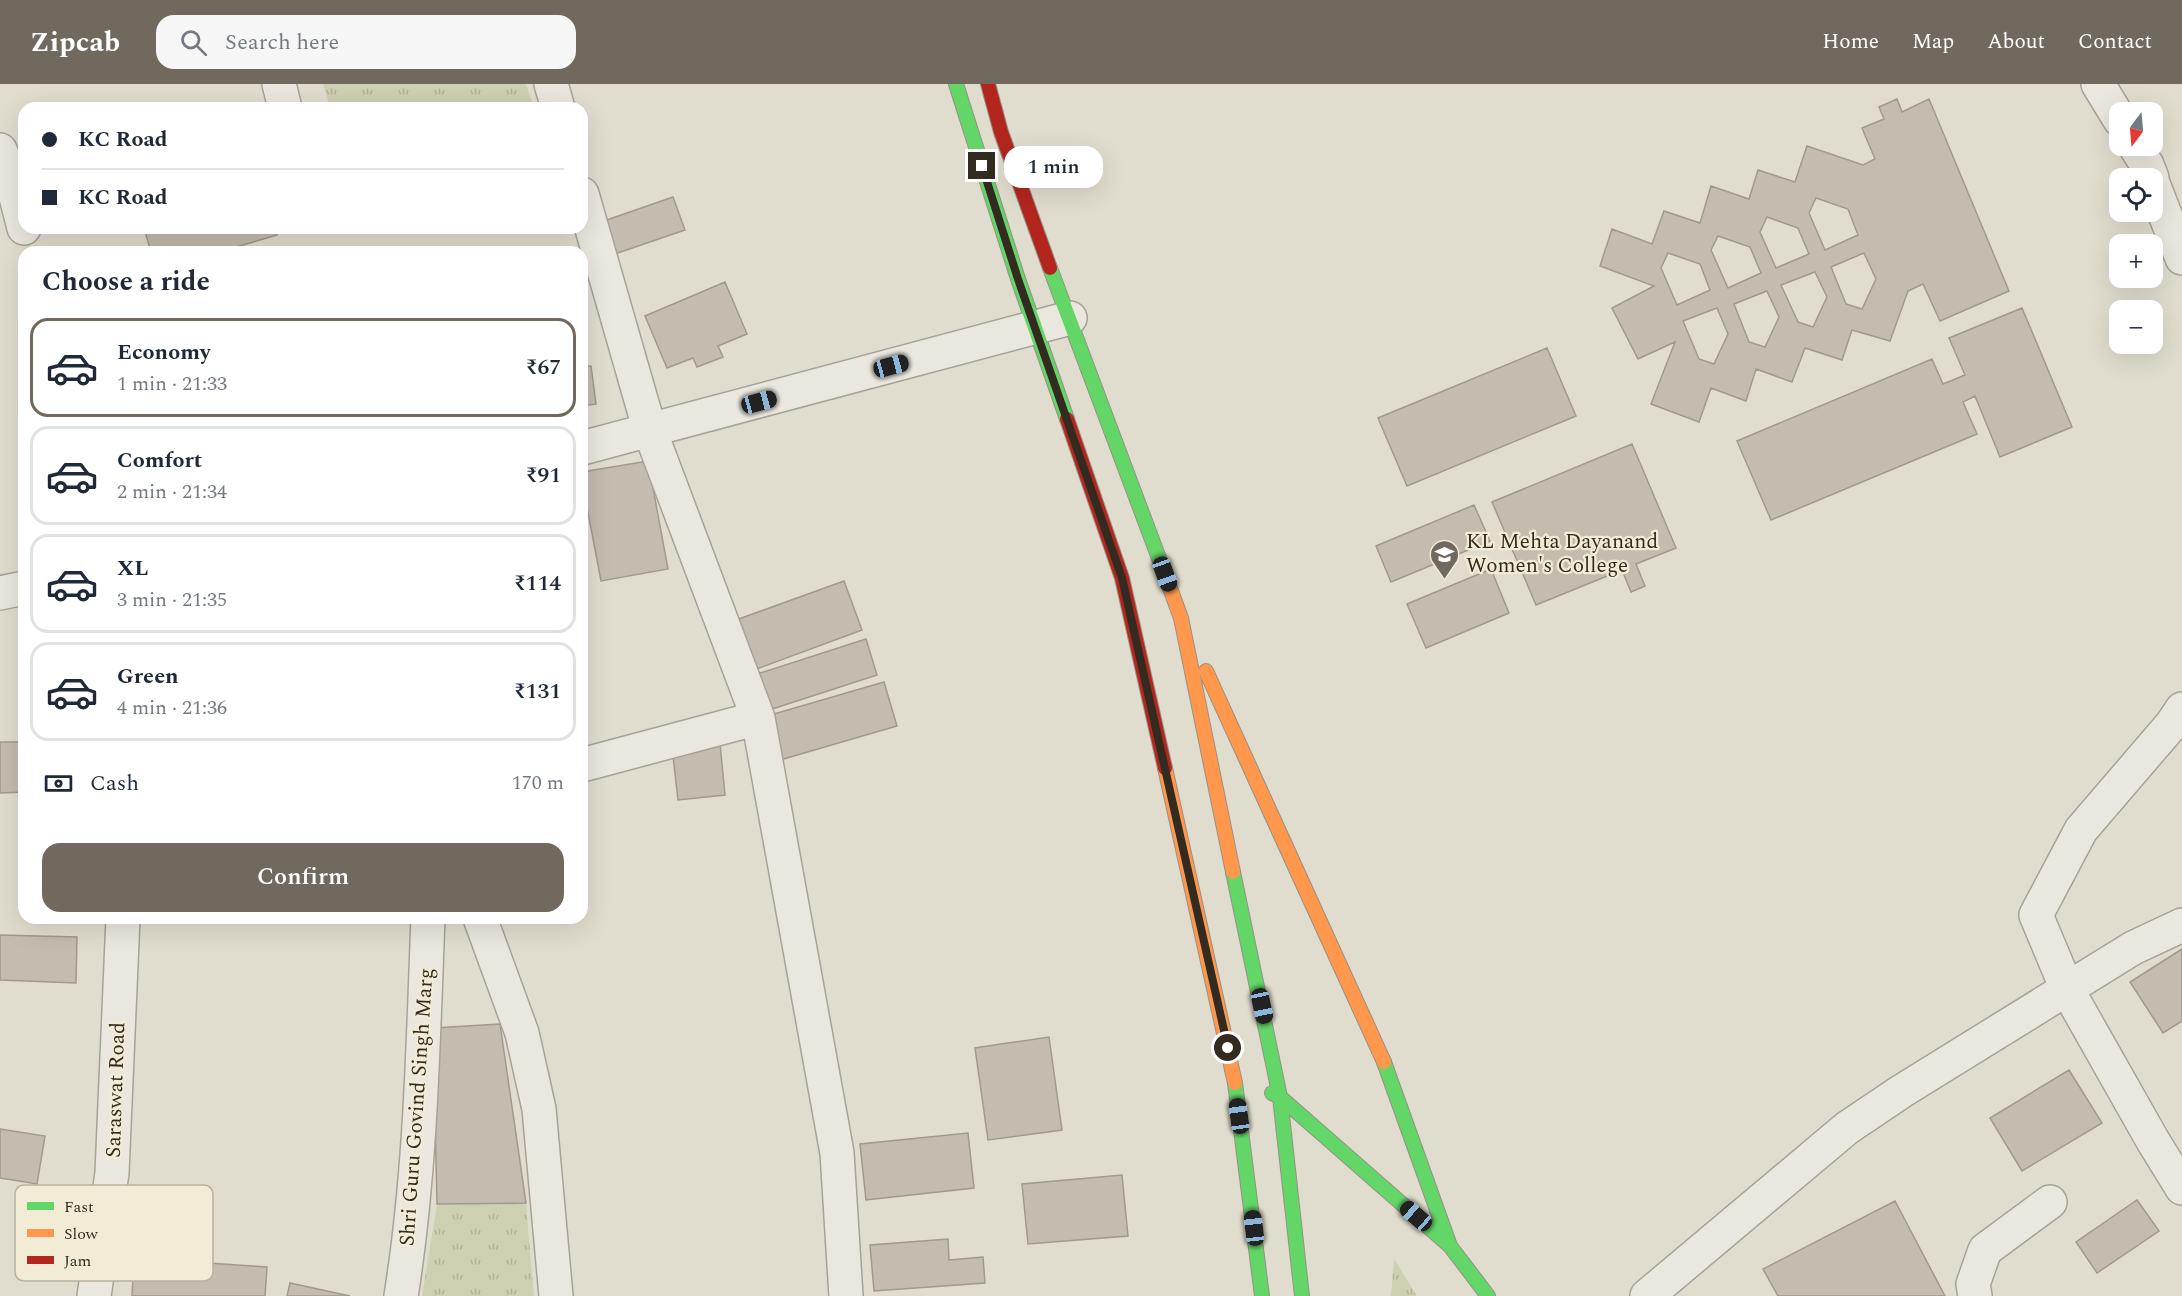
<!DOCTYPE html>
<meta charset="utf-8">
<style>
body{margin:0;font-family:Spectral,serif;background:#f6f6f7;color:#1f2937;height:100vh;display:flex;flex-direction:column;font-size:22px;white-space:nowrap}
*{box-sizing:border-box;margin:0}
p{font-size:20px;color:#747a83}
.icon{flex:none;width:33px;height:33px;fill:none;stroke:currentColor;stroke-width:2;stroke-linecap:round;stroke-linejoin:round}
.map{position:relative;flex:1;overflow:hidden}
.drawer{position:absolute;left:18px;top:162px;width:570px;height:678px;display:flex;flex-direction:column;background:#fff;border-radius:18px;box-shadow:0 6px 24px #0002}
.drawer>*{flex:none}
.guide{position:absolute;left:18px;top:18px;width:570px;height:132px;border-radius:18px;box-shadow:0 6px 24px #0002;display:grid;align-content:center;height:132px;padding:0 24px;background:#fff}
.needle{width:39px;rotate:196deg}
.fabs{position:absolute;left:2109px;top:18px;display:grid;gap:12px}
.fabs a{display:grid;place-items:center;width:54px;height:54px;border-radius:12px;background:#fff;box-shadow:0 6px 24px #0002;font-size:30px}
.end{position:absolute;width:27px;height:27px;margin:-14px;border:8px solid #342b20;background:#fff;box-shadow:0 0 0 3px #fff}
.from{border-radius:50%}
.bubble{position:absolute;height:42px;border-radius:18px;background:#fff;box-shadow:0 6px 24px #0002;font-size:20px;font-weight:600;line-height:42px;text-align:center}
.car{position:absolute;width:18px;height:36px;margin:-18px -9px;border-radius:8px;box-shadow:0 0 4px 2px #0007;background:linear-gradient(#222 24%,#8ab4d8 0 40%,#222 0 76%,#8ab4d8 0 86%,#222 0)}
.guide b{display:flex;align-items:center;gap:21px;height:57px;font-size:22px}
.guide b+b{border-top:2px solid #e0e1e3}
.guide i{width:15px;height:15px;background:#1f2937}
ul{padding:0;list-style:none}
li{display:flex;align-items:center;gap:18px;height:99px;margin:0 12px 9px;padding:0 12px;border:3px solid #e0e1e3;border-radius:18px}
li div{flex:1}
li b{display:block;font-size:22px}
li em{font-style:normal;font-weight:600}
li.on{border-color:#71695d}
li>.icon{width:54px;height:54px;stroke-width:1.5}
h2{padding:0 24px;font-size:27px;line-height:72px}
.pay{display:flex;align-items:center;gap:15px;height:66px;padding:0 24px;font-size:22px}
.pay p{margin-inline-start:auto}
.cta{display:flex;gap:12px;margin-top:auto;padding:12px 24px}
.cta a{flex:1;height:69px;border-radius:18px;background:#71695d;color:#fff;font-size:24px;font-weight:600;line-height:69px;text-align:center}
header{display:flex;align-items:center;gap:36px;box-sizing:border-box;height:84px;padding:0 30px;background:#71695d;color:#fff}
header strong{font-size:28px}
nav{display:flex;gap:33px;margin-inline-start:auto;font-size:21px}
.search{width:420px;height:54px;background:#f6f6f7;display:flex;align-items:center;gap:15px;box-sizing:border-box;padding:0 21px;border-radius:18px;color:#747a83;font-size:22px}
.map>svg:first-child{display:block}
</style>
<header>
<strong>Zipcab</strong>
<div class="search"><svg class="icon" aria-label="search" viewBox="0 0 24 24"><circle cx="10" cy="10" r="6"/><path d="M15 15l6 6"/></svg>Search here</div>
<nav><a>Home</a><a>Map</a><a>About</a><a>Contact</a></nav>
</header>
<div class="map">
<svg width="2182" height="1212" viewBox="0 0 2182 1212">
<defs>
<pattern id="park-tufts" width="24" height="20" patternUnits="userSpaceOnUse" patternTransform="scale(1.5)"><rect width="24" height="20" fill="#ced0b2"/><path d="M3 7l-1-3M5 7V3M7 7l1-3M15 17l-1-3M17 17v-4M19 17l1-3" fill="none" stroke="#b2b399"/></pattern>
</defs>
<rect width="100%" height="100%" fill="#e1ddce"/>
<path fill="url(#park-tufts)" d="M323 0H526L534 24H330Z
M526 1119 534 1212H422L437 1120Z
M1394 1175 1417 1212H1391Z"/>
<path fill="#c4bcaf" stroke="#a1998e" stroke-width="1.5" fill-rule="evenodd" d="M1897 15 1902 28 1929 15 2009 207 1940 237 1923 200 1908 207 1890 257 1852 246 1842 276 1805 264 1792 298 1756 285 1746 317 1711 304 1699 338 1651 320 1675 258 1638 275 1612 224 1654 202 1600 182 1612 145 1652 160 1664 127 1700 139 1711 102 1749 115 1758 86 1795 98 1807 62 1863 81 1875 75 1862 44 1884 35 1879 23ZM1816 114 1848 125 1858 151 1825 166 1809 129ZM1767 133 1798 144 1809 170 1776 184 1760 148ZM1718 152 1750 163 1761 189 1728 204 1711 166ZM1668 169 1700 180 1710 206 1677 221 1661 184ZM1864 169 1876 195 1862 225 1846 220 1831 183ZM1815 188 1827 213 1813 243 1798 238 1781 201ZM1767 207 1779 233 1765 263 1749 258 1734 220ZM1717 224 1728 250 1714 280 1699 275 1683 237Z
M673 113 685 146 609 172 598 139Z
M144 144H275L277 151 219 168H151Z
M725 198 747 250 718 262 723 273 697 283 693 274 667 284 645 232Z
M2022 224 2072 343 2000 373 1975 312 1963 318 1977 350 1771 436 1737 357 1932 275 1943 300 1965 291 1949 254Z
M1547 264 1576 332 1407 402 1378 334Z
M591 282 596 320 582 322V283Z
M1632 360 1676 464 1636 480 1645 502 1631 508 1622 486 1536 521 1492 418Z
M648 377 668 485 601 497 582 397V388Z
M1474 421 1490 457 1391 498 1376 462Z
M1491 485 1509 529 1426 564 1407 520Z
M844 497 862 546 754 586 736 536Z
M866 555 877 591 766 627 754 591Z
M884 598 897 642 780 676 767 632Z
M0 658H24V708L0 709Z
M720 659 725 711 678 716 672 663Z
M0 851 77 853 76 899 0 896Z
M2182 865V937L2163 949 2130 898Z
M500 940 526 1119 437 1120 433 944Z
M1049 953 1062 1046 988 1056 975 964Z
M2069 986 2102 1039 2022 1087 1990 1034Z
M0 1045 45 1052 37 1100 0 1094Z
M968 1049 974 1104 866 1116 860 1060Z
M1122 1091 1128 1152 1028 1160 1022 1100Z
M2137 1116 2159 1147 2097 1189 2076 1158Z
M1895 1117 1945 1212H1778L1763 1185Z
M948 1155 949 1176 983 1173 985 1199 874 1207 870 1161Z
M134 1174 267 1183 265 1212H132Z
M290 1199 350 1212H287Z"/>
<g fill="none" stroke-linecap="round" stroke-linejoin="round">
<defs>
<path id="street" d="M279 0 285 24
M551 0 558 24
M2098 0 2120 36
M2135 62 2147 81 2152 94
M0 66 9 86 24 144
M2152 97 2182 174
M582 110 650 347 758 634 837 1069 846 1212
M582 364 1070 234
M0 509 24 504
M2182 625 2172 640 2081 746 2036 831 2067 905 2153 1057 2182 1104
M582 681 758 634
M480 834 522 949 539 1025 556 1212
M94 1212 112 1089 123 834
M401 1212C421 1088 423 959 428 834
M1647 1212 1847 1044 1902 1007 2133 864 2182 841
M1975 1212 1973 1200 1985 1166 2050 1118"/>
<path id="fast" d="M956 0 1018 195 1067 335
M1050 184 1163 485
M1233 788 1280 1013 1302 1212
M1384 978 1450 1162
M1235 999 1262 1212
M1272 1009 1280 1013 1450 1162 1488 1212"/>
<path id="slow" d="M1163 485 1181 534 1233 788
M1206 587 1384 978
M1165 684 1235 999"/>
<path id="jam" d="M988 0 1001 48 1050 184
M1067 335 1122 494 1165 684"/>
</defs>
<use href="#street" stroke="#a7a297" stroke-width="36"/>
<use href="#fast" stroke="#969186" stroke-width="16"/>
<use href="#slow" stroke="#969186" stroke-width="16"/>
<use href="#jam" stroke="#969186" stroke-width="16"/>
<use href="#street" stroke="#eae7de" stroke-width="33"/>
<use href="#fast" stroke="#63d668" stroke-width="14"/>
<use href="#slow" stroke="#ff974d" stroke-width="14"/>
<use href="#jam" stroke="#b3261e" stroke-width="14"/>
</g>
<g fill="none" stroke-linecap="round" stroke-linejoin="round">
<path stroke="#342b20" stroke-width="8" d="M982 82 1018 195 1122 494 1228 964"/>
</g>
<defs>
<symbol id="school-pin" viewBox="-11 -11 22 30"><path d="M0 17L-7.5 6A9.5 9.5 0 1 1 7.5 6Z" fill="#71695d" stroke="#f2ebd5"/><path d="M0-5L7-2L0 1L-7-2ZM-4 1L0 2.5L4 1V4Q0 6-4 4Z" fill="#fff"/></symbol>
</defs>
<g fill-rule="evenodd">
<use href="#school-pin" x="1428" y="454" width="33" height="45"/>
</g>
<g text-anchor="middle" dominant-baseline="central" stroke-width="4.5" stroke-linejoin="round" paint-order="stroke">
<g font-size="21" fill="#342b20" stroke="#f2ebd5" text-anchor="start">
<text x="1466" y="458">KL Mehta Dayanand<tspan x="1466" dy="24">Women's College</tspan></text>
</g>
<g font-size="21" fill="#342b20" stroke="#f2ebd5">
<text transform="translate(116 1006) rotate(-88)">Saraswat Road</text>
<text transform="translate(417 1023) rotate(-86)">Shri Guru Govind Singh Marg</text>
</g>
</g>
<rect x="15" y="1101" width="198" height="96" rx="9" fill="#f2ebd5" stroke="#b9b19f" stroke-width="1.5"/>
<rect x="27" y="1118" width="27" height="8" fill="#63d668"/>
<rect x="27" y="1145" width="27" height="8" fill="#ff974d"/>
<rect x="27" y="1172" width="27" height="8" fill="#b3261e"/>
<g font-size="16" fill="#342b20">
<text x="64" y="1128">Fast</text>
<text x="64" y="1155">Slow</text>
<text x="64" y="1182">Jam</text>
</g>
</svg>
<div class="fabs">
<a><svg class="needle" viewBox="-14 -14 28 28"><path d="M0-13l5 13h-10z" fill="#e53935"/><path d="M0 13l5-13h-10z" fill="#747a83"/></svg></a>
<a><svg class="icon" aria-label="locate" viewBox="0 0 24 24"><circle cx="12" cy="12" r="6"/><path d="M12 2v4M12 18v4M2 12h4M18 12h4"/></svg></a>
<a>+</a>
<a>−</a>
</div>
<i class="end from" style="left:1228px;top:964px"></i>
<i class="end" style="left:982px;top:82px"></i>
<div class="bubble" style="left:1004px;top:62px;width:99px">1 min</div>
<i class="car" style="left:891px;top:282px;rotate:75deg"></i>
<i class="car" style="left:759px;top:318px;rotate:75deg"></i>
<i class="car" style="left:1165px;top:490px;rotate:160deg"></i>
<i class="car" style="left:1262px;top:922px;rotate:168deg"></i>
<i class="car" style="left:1239px;top:1032px;rotate:352deg"></i>
<i class="car" style="left:1416px;top:1132px;rotate:311deg"></i>
<i class="car" style="left:1254px;top:1144px;rotate:353deg"></i>
<div class="guide">
<b><i class="from"></i>KC Road</b>
<b><i></i>KC Road</b>
</div>
<section class="drawer">
<h2>Choose a ride</h2>
<ul>
<li class="on"><svg class="icon" aria-label="car" viewBox="0 0 24 24"><path d="M5 17H2v-5l4-1 3-4h7l3 4 3 1v5h-3M9 17h6M6 11h13"/><circle cx="7" cy="17" r="2"/><circle cx="17" cy="17" r="2"/></svg><div><b>Economy</b><p>1 min · 21:33</p></div><em>₹67</em></li>
<li><svg class="icon" aria-label="car" viewBox="0 0 24 24"><path d="M5 17H2v-5l4-1 3-4h7l3 4 3 1v5h-3M9 17h6M6 11h13"/><circle cx="7" cy="17" r="2"/><circle cx="17" cy="17" r="2"/></svg><div><b>Comfort</b><p>2 min · 21:34</p></div><em>₹91</em></li>
<li><svg class="icon" aria-label="car" viewBox="0 0 24 24"><path d="M5 17H2v-5l4-1 3-4h7l3 4 3 1v5h-3M9 17h6M6 11h13"/><circle cx="7" cy="17" r="2"/><circle cx="17" cy="17" r="2"/></svg><div><b>XL</b><p>3 min · 21:35</p></div><em>₹114</em></li>
<li><svg class="icon" aria-label="car" viewBox="0 0 24 24"><path d="M5 17H2v-5l4-1 3-4h7l3 4 3 1v5h-3M9 17h6M6 11h13"/><circle cx="7" cy="17" r="2"/><circle cx="17" cy="17" r="2"/></svg><div><b>Green</b><p>4 min · 21:36</p></div><em>₹131</em></li>
</ul>
<div class="pay"><svg class="icon" aria-label="cash" viewBox="0 0 24 24"><path d="M3 7h18v10H3z"/><circle cx="12" cy="12" r="2"/></svg>Cash<p>170 m</p></div>
<div class="cta"><a>Confirm</a></div>
</section>
</div>
